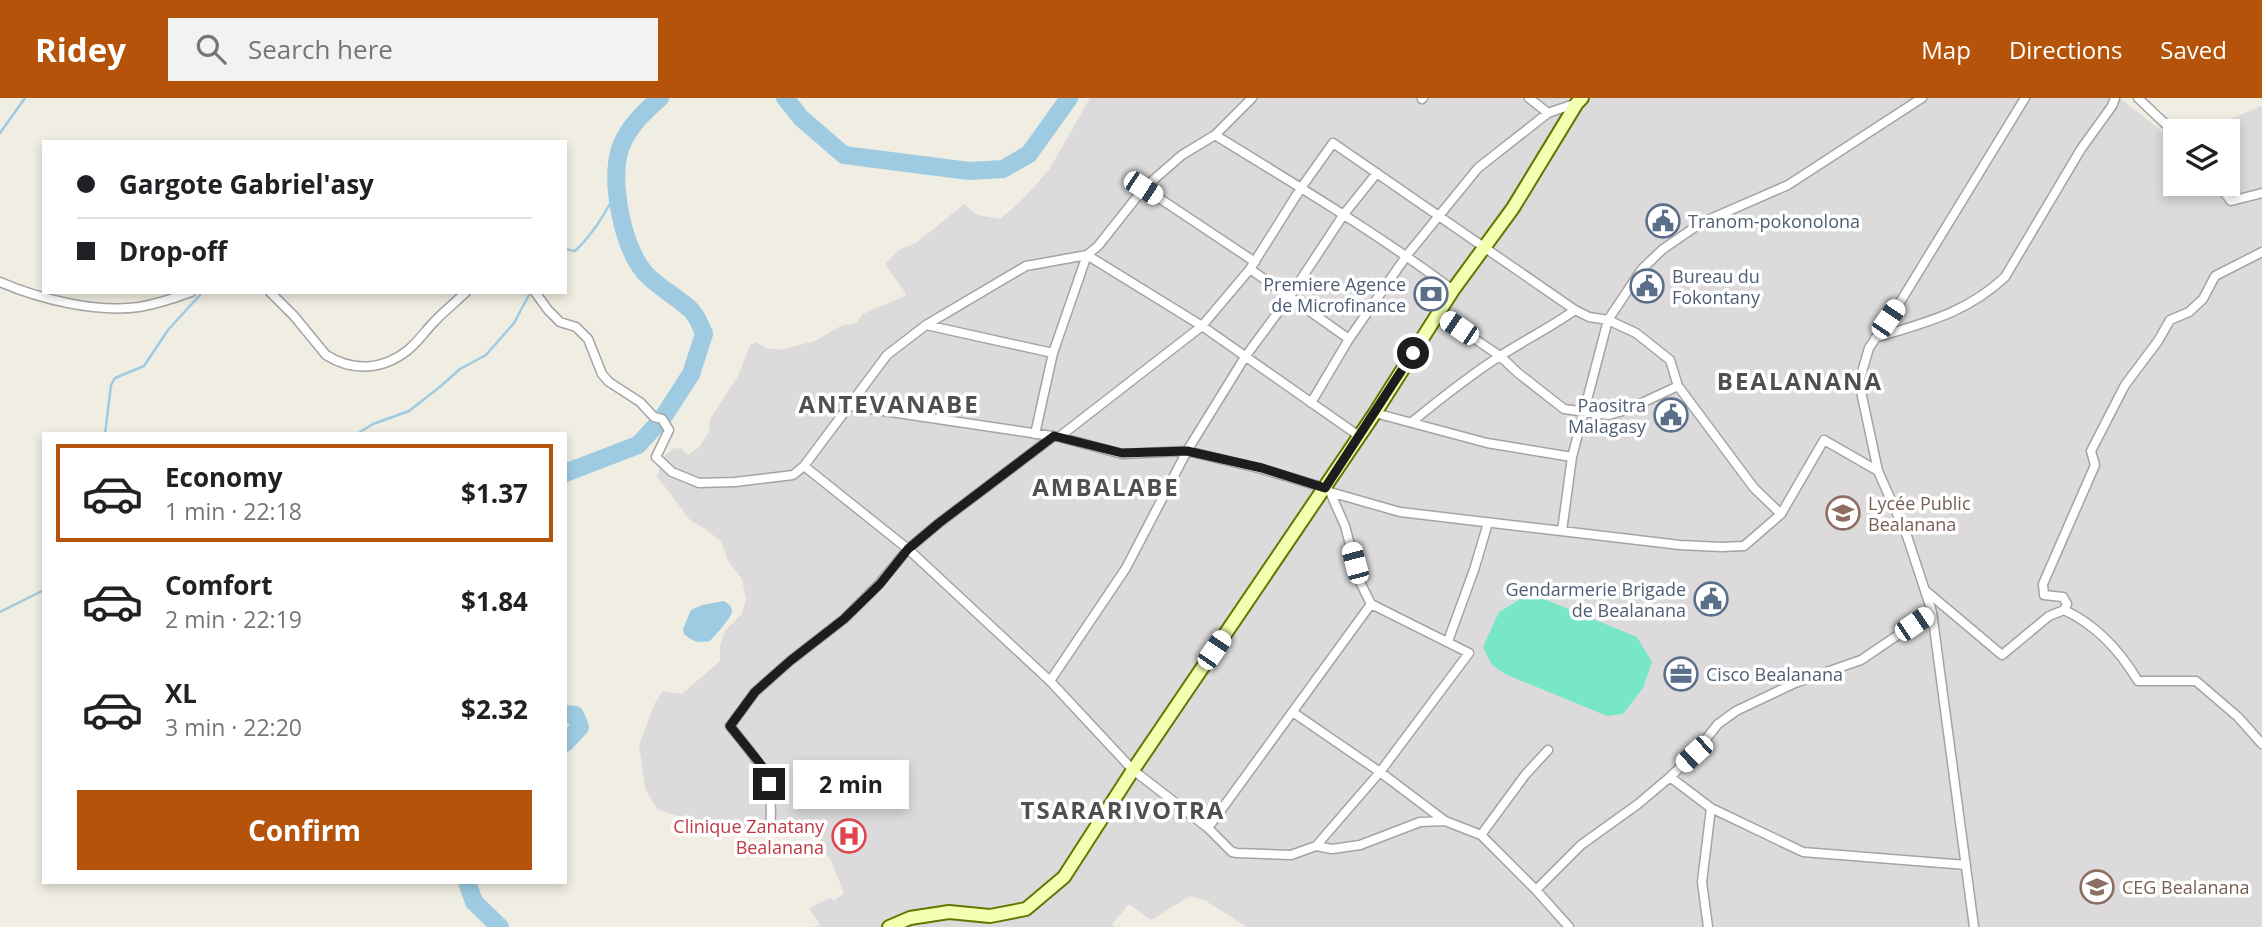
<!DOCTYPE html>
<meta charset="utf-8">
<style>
body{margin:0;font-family:"Open Sans",sans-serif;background:#f2f2f2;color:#202124;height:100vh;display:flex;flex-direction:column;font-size:26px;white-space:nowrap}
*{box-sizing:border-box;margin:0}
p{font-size:23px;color:#757577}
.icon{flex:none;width:38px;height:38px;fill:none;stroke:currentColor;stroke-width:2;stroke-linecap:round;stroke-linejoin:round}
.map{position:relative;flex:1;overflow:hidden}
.panel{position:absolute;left:42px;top:334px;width:525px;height:452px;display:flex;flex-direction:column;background:#fff;border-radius:0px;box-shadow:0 4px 10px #0003}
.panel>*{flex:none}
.top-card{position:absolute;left:42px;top:42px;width:525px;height:154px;border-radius:0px;box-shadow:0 4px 10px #0003;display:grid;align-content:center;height:154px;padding:0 35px;background:#fff}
.fabs{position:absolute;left:2163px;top:21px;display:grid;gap:14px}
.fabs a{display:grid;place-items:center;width:77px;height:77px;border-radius:0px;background:#fff;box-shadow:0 4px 10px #0003;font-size:35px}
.end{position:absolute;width:32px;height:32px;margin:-16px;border:9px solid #1d1d1d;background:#fff;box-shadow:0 0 0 4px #fff}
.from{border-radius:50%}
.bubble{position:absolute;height:49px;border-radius:0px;background:#fff;box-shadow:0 4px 10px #0003;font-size:23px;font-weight:700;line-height:49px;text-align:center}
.car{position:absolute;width:21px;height:42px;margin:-21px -10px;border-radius:9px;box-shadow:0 0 5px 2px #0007;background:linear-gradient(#fff 24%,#345 0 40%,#fff 0 76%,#345 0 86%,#fff 0)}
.top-card b{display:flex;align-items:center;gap:24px;height:66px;font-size:26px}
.top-card b+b{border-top:2px solid #e0e0e0}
.top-card i{width:18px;height:18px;background:#202124}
ul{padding:12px 0 0;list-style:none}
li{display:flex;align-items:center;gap:21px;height:98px;margin:0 14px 10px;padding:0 21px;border:4px solid transparent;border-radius:0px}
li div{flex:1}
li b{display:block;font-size:26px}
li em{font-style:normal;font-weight:700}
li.active{border-color:#b45309}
li>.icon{width:63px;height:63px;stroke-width:1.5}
.action{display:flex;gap:14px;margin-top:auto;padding:14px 35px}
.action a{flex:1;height:80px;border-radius:0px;background:#b45309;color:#fff;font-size:28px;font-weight:700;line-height:80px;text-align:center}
header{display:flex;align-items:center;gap:42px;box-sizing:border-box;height:98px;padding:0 35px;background:#b45309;color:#fff}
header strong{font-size:33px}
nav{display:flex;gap:38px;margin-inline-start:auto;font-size:24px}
.search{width:490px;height:63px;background:#f2f2f2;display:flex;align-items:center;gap:18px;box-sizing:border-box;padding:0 24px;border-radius:0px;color:#757577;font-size:26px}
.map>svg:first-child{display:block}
</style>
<header>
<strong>Ridey</strong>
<div class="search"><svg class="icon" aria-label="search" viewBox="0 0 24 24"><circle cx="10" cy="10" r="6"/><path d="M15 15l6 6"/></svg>Search here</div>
<nav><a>Map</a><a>Directions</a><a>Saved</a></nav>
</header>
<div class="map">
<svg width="2262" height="829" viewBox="0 0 2262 829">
<rect width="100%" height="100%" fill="#f0ede2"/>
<path fill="#dcdada" d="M1090 0H2120L2175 44V86H2228V33H2201L2262 8V829H1247L1206 803 1190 798 1151 822 1129 806 1112 826 1115 829H814L820 827 809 810 830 800 834 803 844 795 830 760 823 754 812 724 743 736 658 712 645 691 639 647 655 605 663 593 682 596 720 563V548L725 533 742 516 746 501 742 481 728 463 721 443 705 431 690 422 657 378 665 357 674 350 682 351 688 357 699 349 709 334 710 321 738 278 750 247 756 244 766 250 779 252 815 243 841 228 856 225 863 216 905 198V194L885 166 899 152 916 145 964 106 977 117 1000 121 1020 104 1049 72Z"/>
<path fill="#78e7c8" d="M1524 499 1544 501 1637 539 1652 564 1643 590 1623 616 1607 618 1505 576 1492 567 1483 549 1499 514Z"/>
<path fill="#9ecbe2" d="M724 503C727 505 732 508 732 512 733 519 715 537 710 543 698 545 693 544 684 536L683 531 691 512 702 507Z"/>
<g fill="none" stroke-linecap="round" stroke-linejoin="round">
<path stroke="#9ecbe2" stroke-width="2.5" d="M0 35 25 0
M565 151 575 153C593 136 604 117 616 95
M105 336 111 287 115 280 144 268 168 232 200 197
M357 336 373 326 409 313 441 288 460 271 486 257 514 225 530 195
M0 514 44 492"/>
<path stroke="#9ecbe2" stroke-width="18" d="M785 0 801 20 844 57 969 73 1003 71 1029 56 1069 0
M565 375 638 347 662 321 691 276 704 236C701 228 697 218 691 212 677 199 658 189 645 175 622 148 610 84 620 51 627 30 644 14 660 0
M565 616 575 617 580 629 565 645
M467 784 474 804 500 829"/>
<defs>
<path id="street" d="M1529 0 1548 15
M2138 0 2175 35
M1422 1 1423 0
M1215 37C1296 87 1377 135 1453 192
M2218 86 2231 103 2262 95
M1144 90 1255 164
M1087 157 1202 228 1359 338
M1250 171 1349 241
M0 184C39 201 96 215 139 209 156 206 175 200 191 194
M270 194 294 218 326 257C353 274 383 272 408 252 418 244 425 233 434 224 444 213 456 204 466 194
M535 194 548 212 560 224 576 229 588 241 602 276 609 284 640 304 654 319 662 321 669 332 656 359 672 374 699 385 735 384 793 377 804 368 887 257 926 227 1026 168 1087 157 1098 148 1144 90 1182 57 1215 37 1252 0
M1438 216 1500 258 1518 275 1564 311 1609 317 1629 311 1678 288
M926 227 1053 255
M1875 240C1926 224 1965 216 2005 179L2081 51 2112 8 2115 0
M1311 305 1349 241 1407 157 1478 70 1548 15 1577 5
M850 308 1059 339 1122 356 1187 353 1262 371 1325 390 1330 394 1400 414 1680 447 1721 449 1744 448 1781 416 1824 342 1878 373
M1375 315 1487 345 1572 359
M1412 324C1440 301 1469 278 1500 258 1525 242 1551 229 1575 212
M1035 336 1053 255 1087 157
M1059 339 1202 228 1250 171 1301 90 1333 45 1575 212 1589 219 1608 222 1636 235 1670 262 1678 288 1754 390 1781 416
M804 368 908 451 1050 583 1133 672 1208 730 1232 754 1237 755 1291 757 1316 748 1380 674 1469 555 1371 506 1360 484 1345 428 1330 394
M1562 433 1572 359 1608 222 1642 171 1663 151 1701 125 1788 87 1922 0
M1926 493 2002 557 2049 518 2064 512C2097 527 2120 553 2138 583H2196L2238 619 2262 646
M2064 512 2067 506 2063 499 2044 497 2043 486 2095 367 2091 353 2125 287 2158 243 2170 222 2189 214 2203 201 2215 178 2262 154
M1448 543 1474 472 1488 425
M1050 583 1126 470 1187 353 1245 259 1290 198 1344 116 1377 75
M1294 615 1380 674 1445 723
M1670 679 1711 710 1803 754 1966 767
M1208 730 1371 506
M770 731C775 679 761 667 730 628L755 594 790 563 844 521 879 486 908 451 939 425 1054 338
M1481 737 1525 677 1548 652
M1316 748 1332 751 1360 747 1420 724 1445 723 1481 737 1536 792 1569 829
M1536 792 1581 747 1638 706 1670 679 1694 656 1718 626 1736 613 1795 585 1861 562 1932 514
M1708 829 1702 784 1711 710
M1974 829 1932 514 1907 438 1878 373 1859 284 1869 250 1902 201 2025 0"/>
<path id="secondary" d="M889 829 910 820 949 814 990 818 1026 811 1064 779 1133 672 1375 315 1453 192 1513 110 1577 5 1582 0"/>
</defs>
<use href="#street" stroke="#a4a4a4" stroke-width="11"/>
<use href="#secondary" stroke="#5f7900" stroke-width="16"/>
<use href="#street" stroke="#fff" stroke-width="8"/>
<use href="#secondary" stroke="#f3ffb1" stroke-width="12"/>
</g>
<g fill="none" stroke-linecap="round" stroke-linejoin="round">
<path stroke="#1d1d1d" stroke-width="9" d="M769 686 762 668 730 628 755 594 790 563 844 521 880 486 908 451 939 425 1054 338 1122 355 1187 353 1262 370 1325 390 1413 255"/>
</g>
<defs>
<symbol id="civic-ring" viewBox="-11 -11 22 22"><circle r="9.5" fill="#fff" stroke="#5c6f8a" stroke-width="1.5"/><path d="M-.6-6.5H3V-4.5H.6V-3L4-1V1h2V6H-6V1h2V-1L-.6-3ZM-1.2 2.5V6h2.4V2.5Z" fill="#5c6f8a"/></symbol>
<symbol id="bank-ring" viewBox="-11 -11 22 22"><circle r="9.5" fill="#fff" stroke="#5c6f8a" stroke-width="1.5"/><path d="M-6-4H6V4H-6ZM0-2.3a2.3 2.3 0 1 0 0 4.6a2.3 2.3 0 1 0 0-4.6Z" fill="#5c6f8a"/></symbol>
<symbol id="school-ring" viewBox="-11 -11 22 22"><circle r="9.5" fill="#fff" stroke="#8d6e63" stroke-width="1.5"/><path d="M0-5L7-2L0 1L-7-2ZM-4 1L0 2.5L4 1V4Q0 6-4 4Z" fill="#8d6e63"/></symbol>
<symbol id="office-ring" viewBox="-11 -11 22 22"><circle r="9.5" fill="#fff" stroke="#5c6f8a" stroke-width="1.5"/><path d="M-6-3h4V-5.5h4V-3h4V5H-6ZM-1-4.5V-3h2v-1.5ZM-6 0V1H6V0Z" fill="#5c6f8a"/></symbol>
<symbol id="hospital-ring" viewBox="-11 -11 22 22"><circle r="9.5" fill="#fff" stroke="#e0444e" stroke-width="1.5"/><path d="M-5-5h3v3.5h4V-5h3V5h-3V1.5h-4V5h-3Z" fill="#e0444e"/></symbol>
</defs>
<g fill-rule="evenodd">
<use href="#civic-ring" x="1644" y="104" width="38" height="38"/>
<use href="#civic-ring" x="1628" y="169" width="38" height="38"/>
<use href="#bank-ring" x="1412" y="177" width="38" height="38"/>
<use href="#civic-ring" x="1652" y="298" width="38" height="38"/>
<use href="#school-ring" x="1824" y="396" width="38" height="38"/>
<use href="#civic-ring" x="1692" y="482" width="38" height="38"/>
<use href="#office-ring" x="1662" y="557" width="38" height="38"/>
<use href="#hospital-ring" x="830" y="719" width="38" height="38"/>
<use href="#school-ring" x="2078" y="770" width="38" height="38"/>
</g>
<g text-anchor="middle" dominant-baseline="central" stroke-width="7" stroke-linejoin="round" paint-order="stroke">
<g font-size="18" fill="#4e5e75" stroke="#fff" text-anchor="start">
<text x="1688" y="123">Tranom-pokonolona</text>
<text x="1672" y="178">Bureau du<tspan x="1672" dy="21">Fokontany</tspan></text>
<text x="1406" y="186" text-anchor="end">Premiere Agence<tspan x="1406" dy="21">de Microfinance</tspan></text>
<text x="1646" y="307" text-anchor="end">Paositra<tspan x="1646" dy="21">Malagasy</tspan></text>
<text x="1686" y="491" text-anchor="end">Gendarmerie Brigade<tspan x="1686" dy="21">de Bealanana</tspan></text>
<text x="1706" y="576">Cisco Bealanana</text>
</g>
<g font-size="18" fill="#785e54" stroke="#fff" text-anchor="start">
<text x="1868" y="405">Lycée Public<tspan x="1868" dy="21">Bealanana</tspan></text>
<text x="2122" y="789">CEG Bealanana</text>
</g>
<g font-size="18" fill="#be3a42" stroke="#fff" text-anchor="end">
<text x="824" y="728">Clinique Zanatany<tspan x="824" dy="21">Bealanana</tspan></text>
</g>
<g font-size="24" font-weight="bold" letter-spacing="2" fill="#505050" stroke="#fff">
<text x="1800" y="282">BEALANANA</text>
<text x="889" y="305">ANTEVANABE</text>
<text x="1106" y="388">AMBALABE</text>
<text x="1123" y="711">TSARARIVOTRA</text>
</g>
</g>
</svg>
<div class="fabs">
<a><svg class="icon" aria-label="layers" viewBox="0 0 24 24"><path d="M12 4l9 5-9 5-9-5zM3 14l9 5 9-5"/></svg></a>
</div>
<i class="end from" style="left:1413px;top:255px"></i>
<i class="end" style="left:769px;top:686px"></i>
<div class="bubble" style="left:793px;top:662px;width:116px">2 min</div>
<i class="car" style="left:1143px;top:90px;rotate:123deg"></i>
<i class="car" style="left:1888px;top:221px;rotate:34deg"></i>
<i class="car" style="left:1459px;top:230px;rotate:304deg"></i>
<i class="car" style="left:1355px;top:465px;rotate:345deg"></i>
<i class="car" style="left:1914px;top:526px;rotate:56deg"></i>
<i class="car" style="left:1214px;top:552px;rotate:34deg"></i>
<i class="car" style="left:1694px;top:656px;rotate:227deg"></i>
<div class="top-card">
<b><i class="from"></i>Gargote Gabriel'asy</b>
<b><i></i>Drop-off</b>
</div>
<section class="panel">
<ul>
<li class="active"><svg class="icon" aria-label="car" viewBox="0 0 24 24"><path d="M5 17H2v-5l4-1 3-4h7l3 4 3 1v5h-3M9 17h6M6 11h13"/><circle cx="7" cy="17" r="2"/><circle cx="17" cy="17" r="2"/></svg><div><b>Economy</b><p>1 min · 22:18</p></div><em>$1.37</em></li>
<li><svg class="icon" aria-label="car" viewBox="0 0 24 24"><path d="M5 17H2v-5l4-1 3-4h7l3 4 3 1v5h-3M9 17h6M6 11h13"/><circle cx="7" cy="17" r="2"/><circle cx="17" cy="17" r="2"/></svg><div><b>Comfort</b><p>2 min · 22:19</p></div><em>$1.84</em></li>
<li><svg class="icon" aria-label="car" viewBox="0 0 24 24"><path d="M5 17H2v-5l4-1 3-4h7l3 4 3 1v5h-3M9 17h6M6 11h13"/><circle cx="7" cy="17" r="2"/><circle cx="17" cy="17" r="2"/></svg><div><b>XL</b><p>3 min · 22:20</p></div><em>$2.32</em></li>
</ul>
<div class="action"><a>Confirm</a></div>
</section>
</div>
